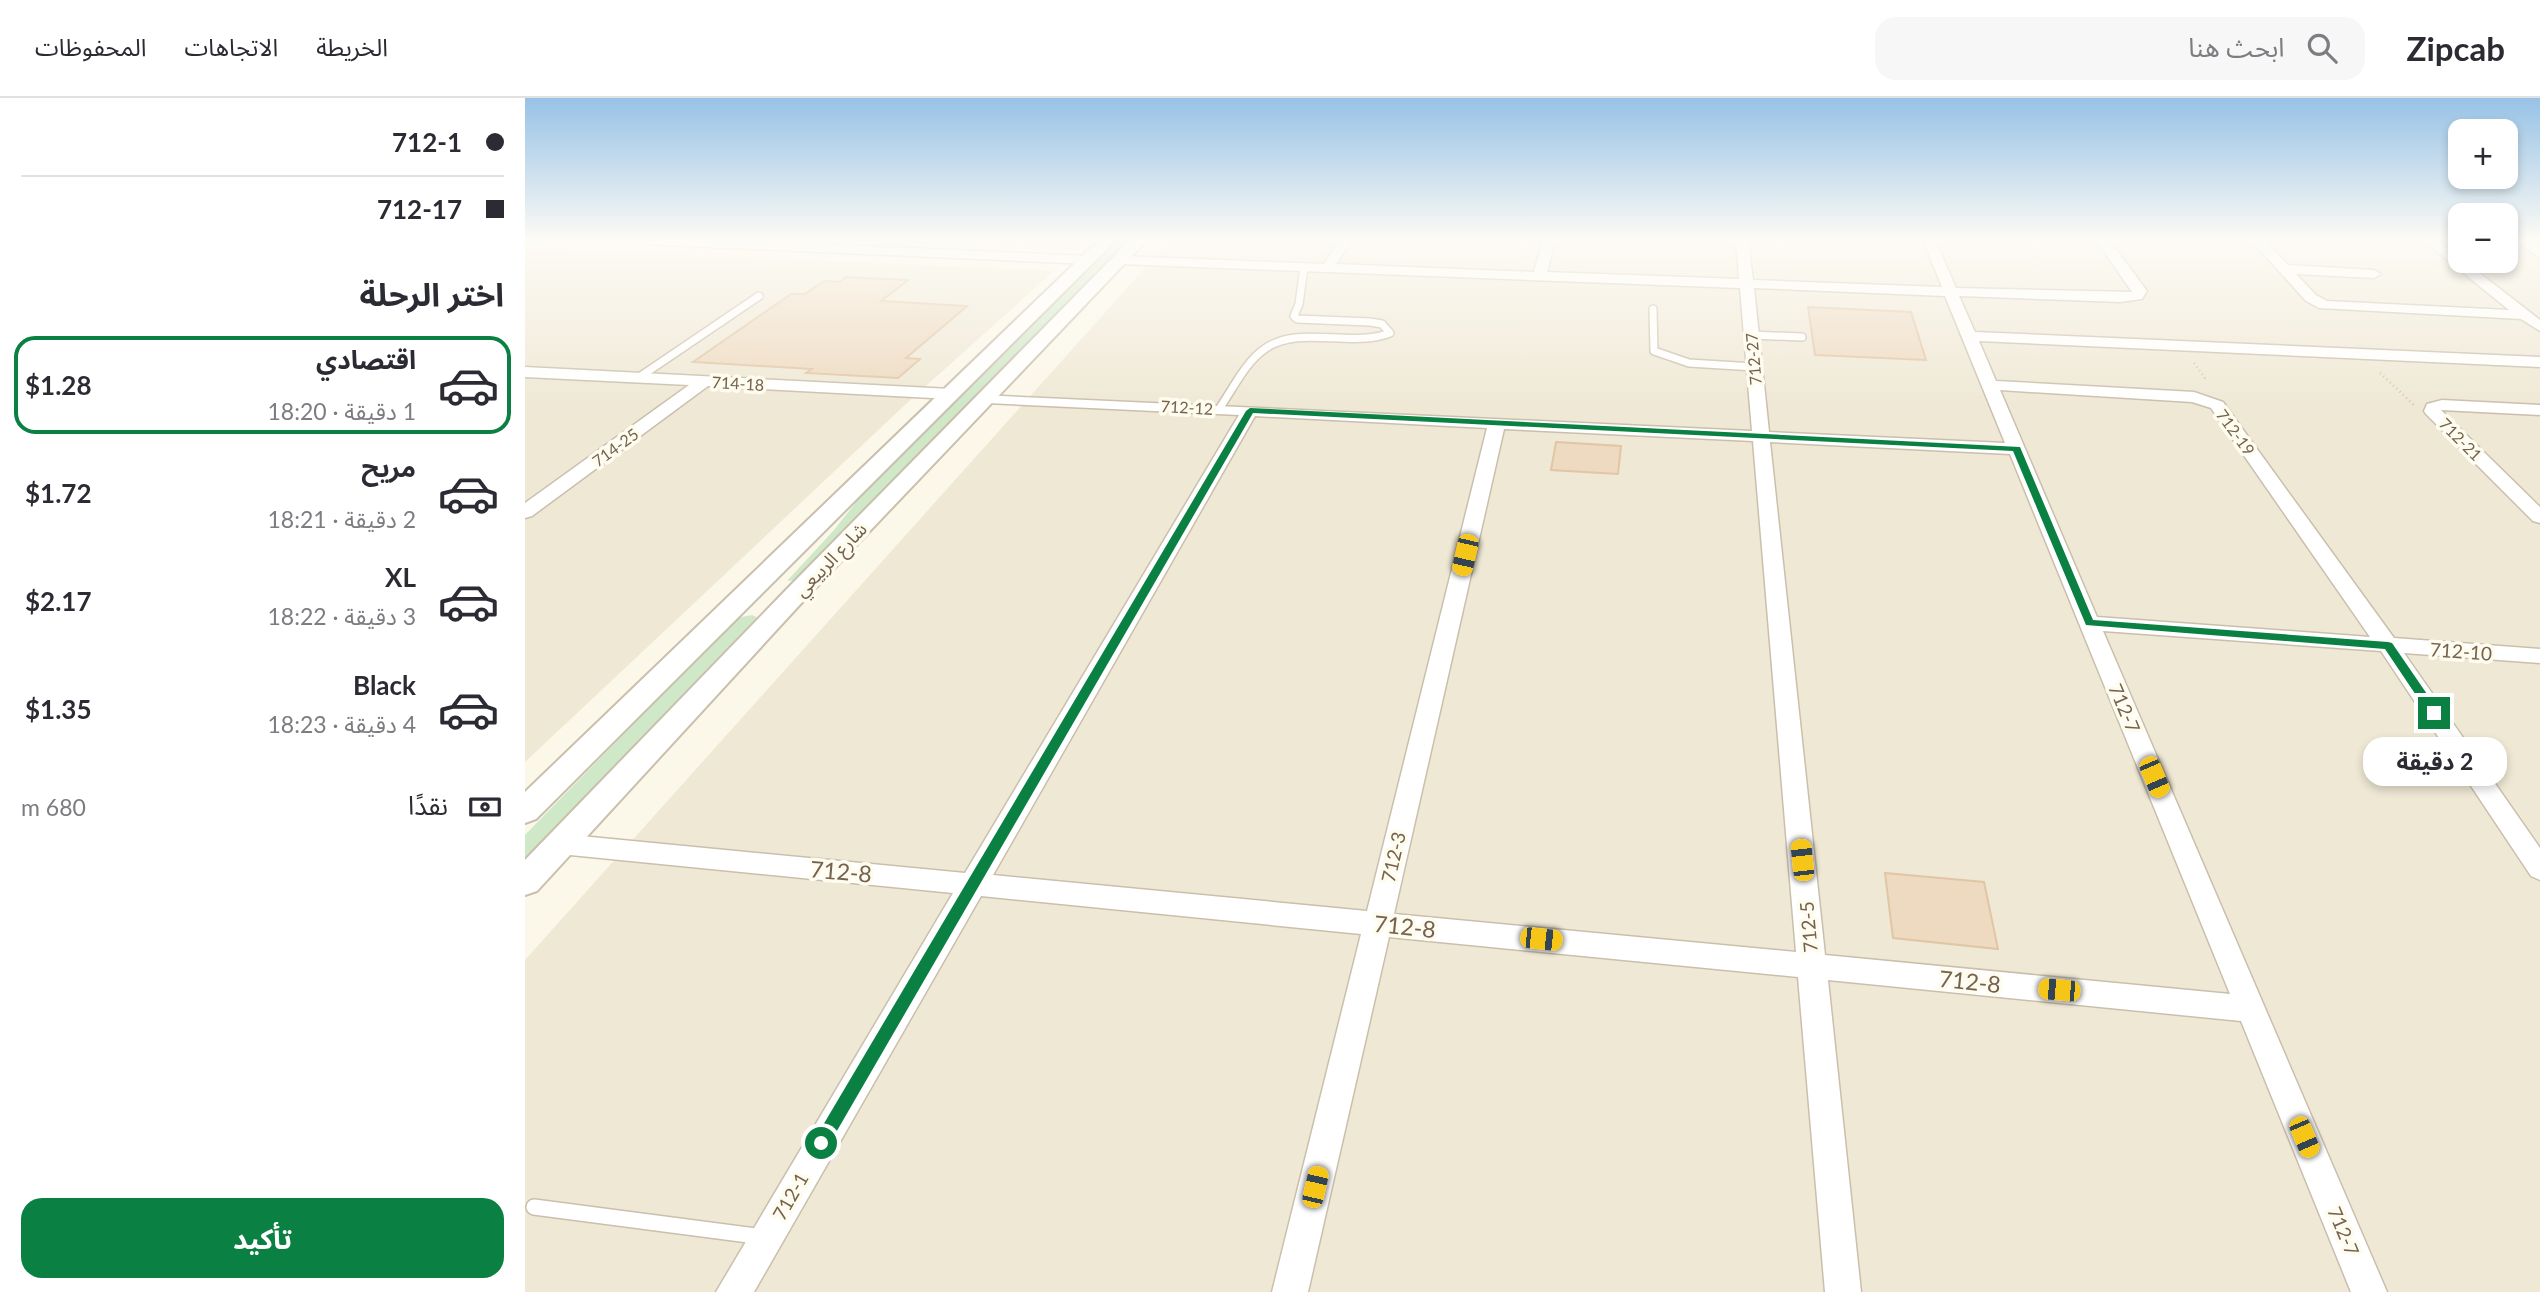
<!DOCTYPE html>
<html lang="ar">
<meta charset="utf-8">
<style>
body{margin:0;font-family:Lato,"Noto Sans Arabic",sans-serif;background:#f7f7f7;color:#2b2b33;direction:rtl;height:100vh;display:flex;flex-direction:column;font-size:26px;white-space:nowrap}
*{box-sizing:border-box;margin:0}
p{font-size:23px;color:#7c7c81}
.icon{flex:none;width:38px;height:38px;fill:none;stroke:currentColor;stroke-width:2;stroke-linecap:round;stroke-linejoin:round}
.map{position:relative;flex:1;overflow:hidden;direction:ltr}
.panel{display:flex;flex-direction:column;background:#fff;width:525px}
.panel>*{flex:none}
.hud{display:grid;align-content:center;height:154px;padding:0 21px;background:#fff}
.buttons{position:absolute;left:1923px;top:21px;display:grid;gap:14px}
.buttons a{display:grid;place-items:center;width:70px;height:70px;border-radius:14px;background:#fff;box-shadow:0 4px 10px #0003;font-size:35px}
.end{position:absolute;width:32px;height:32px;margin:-16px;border:9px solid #0b8043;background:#fff;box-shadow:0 0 0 4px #fff}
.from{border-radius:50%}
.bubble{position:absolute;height:49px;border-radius:21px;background:#fff;box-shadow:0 4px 10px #0003;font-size:23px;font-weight:700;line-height:49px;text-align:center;direction:rtl}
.car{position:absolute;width:21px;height:42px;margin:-21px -10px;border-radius:9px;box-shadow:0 0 5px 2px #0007;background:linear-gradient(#f5c518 24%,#345 0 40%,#f5c518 0 76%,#345 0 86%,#f5c518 0)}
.hud b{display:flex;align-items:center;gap:24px;height:66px;font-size:26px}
.hud b+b{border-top:2px solid #e1e1e2}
.hud i{width:18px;height:18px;background:#2b2b33}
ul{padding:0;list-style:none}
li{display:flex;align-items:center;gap:21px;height:98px;margin:0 14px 10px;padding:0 7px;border:4px solid transparent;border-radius:21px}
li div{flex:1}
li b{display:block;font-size:26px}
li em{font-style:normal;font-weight:700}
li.active{border-color:#0b8043}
li>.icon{width:63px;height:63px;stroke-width:1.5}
h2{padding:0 21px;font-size:32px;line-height:84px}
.pay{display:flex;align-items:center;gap:18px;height:77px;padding:0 21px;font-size:26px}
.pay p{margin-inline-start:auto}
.button{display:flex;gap:14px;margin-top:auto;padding:14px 21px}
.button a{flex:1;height:80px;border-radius:21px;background:#0b8043;color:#fff;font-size:28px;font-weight:700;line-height:80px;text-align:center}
header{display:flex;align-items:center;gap:42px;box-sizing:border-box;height:98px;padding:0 35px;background:#fff;border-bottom:2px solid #e1e1e2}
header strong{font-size:33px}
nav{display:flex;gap:38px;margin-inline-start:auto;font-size:24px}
.search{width:490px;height:63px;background:#f7f7f7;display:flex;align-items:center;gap:18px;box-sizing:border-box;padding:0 24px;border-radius:21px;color:#7c7c81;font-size:26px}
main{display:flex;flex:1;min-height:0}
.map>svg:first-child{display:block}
</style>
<header>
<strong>Zipcab</strong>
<div class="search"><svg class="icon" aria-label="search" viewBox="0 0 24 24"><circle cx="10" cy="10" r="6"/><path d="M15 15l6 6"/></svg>ابحث هنا</div>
<nav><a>الخريطة</a><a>الاتجاهات</a><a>المحفوظات</a></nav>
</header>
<main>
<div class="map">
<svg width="2015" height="1194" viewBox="0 0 2015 1194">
<rect width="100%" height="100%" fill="#fbf7e9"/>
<path fill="#efe8d5" d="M303 142H563L552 153Z
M645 142H1935L1936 163H1981V142H2015V1194H0V862Z
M0 150 529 173 382 305 0 664Z"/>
<path fill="#cfe8c8" d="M590 142H604L277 477 271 482 262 483 309 432 354 375Z
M227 517 235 521 0 763V737L212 520Z"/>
<path fill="#eddac0" stroke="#e1c5a4" stroke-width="2" d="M321 179 383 182 356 203 442 208 381 260 395 261 373 280 281 275 287 271 168 264 266 196H280L299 183 315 184Z
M1283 209 1386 214 1401 262 1290 257Z
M1031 344 1096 348 1093 376 1026 372Z
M1360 775 1459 784 1473 851 1368 840Z"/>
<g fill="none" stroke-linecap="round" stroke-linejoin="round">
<defs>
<path id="service-far1" d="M1128 211 1129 253 1164 265 1229 269
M1226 237 1277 239
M113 280 234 198
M694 311C708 291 720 264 741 250 775 227 826 250 865 235L857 226 845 224 772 221 769 218 774 206 779 169"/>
<path id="service" d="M9 1109 239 1139"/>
<path id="minor" d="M112 142H205L563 158 570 162 563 166 118 146Z
M815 142H827L811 166 1009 174 1018 142H1030L1022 174 1214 181 1211 142H1223L1228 182 1417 189 1398 142H1410L1431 190 1607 194 1571 142H1584L1622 193 1617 201 1595 204 1434 198 1450 234 2015 259V269L1454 243 1471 283 1669 294 1698 304 1869 540 2015 551V565L1879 555 2015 750V782L2006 778 1856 553 1578 533 1862 1194H1826L1716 923 1303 882 1336 1194H1300L1273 879 864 839 783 1194H747L836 836 456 798 229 1194H191L428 795 35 756 26 753 22 746 26 739 35 736 440 775 714 317 462 305 454 300 456 297 1227 333 1215 190 595 166 588 162 595 158 799 166ZM1229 190 1420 198 1480 345 1244 334ZM1475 292 1667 304 1686 310 1845 539 1572 519ZM730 318 962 330 842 813 468 777ZM979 331 1228 343 1271 854 869 816ZM1245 344 1485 356 1705 896 1300 857Z
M1726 142H1739L1763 167 1849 172 1856 176 1849 180 1771 176 1791 197 1802 203 1984 212 1898 142H1912L2015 222V233L1996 221 1794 210 1781 203Z
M1989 142H2004L2015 150V160Z
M0 269 426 291 434 296 426 301 183 288 7 418 0 420V405L164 287 0 279Z
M1917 302 2015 307V317L1916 312 2015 409V425L2008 423 1901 316 1899 313 1902 306Z"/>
<path id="tertiary" d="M574 142H591L11 721 0 725V694Z
M605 142H622L280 501 12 793 0 797V762L262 491Z"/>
</defs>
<use href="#service-far1" stroke="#cabfac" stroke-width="10"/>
<use href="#service" stroke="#cabfac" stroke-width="18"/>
<use href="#minor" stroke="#cabfac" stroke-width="3"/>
<use href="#tertiary" stroke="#cabfac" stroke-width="4"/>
<path stroke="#d4c0a5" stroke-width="2.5" stroke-dasharray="1 3.5" stroke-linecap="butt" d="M1669 265 1682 283
M1855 275 1889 307"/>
<use href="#service-far1" stroke="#fff" stroke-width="7"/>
<use href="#service" stroke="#fff" stroke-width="15"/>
<use href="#minor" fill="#fff" fill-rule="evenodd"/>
<use href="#tertiary" fill="#fff" fill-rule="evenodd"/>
</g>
<linearGradient id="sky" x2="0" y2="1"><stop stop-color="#97c2e6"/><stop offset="0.46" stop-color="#fdfbf5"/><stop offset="1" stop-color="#fdfbf5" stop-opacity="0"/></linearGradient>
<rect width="2015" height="309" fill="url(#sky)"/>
<path fill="#0b8043" d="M725 310 1495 349 1568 522 1863 544 1867 545 1915 615 1913 618H1905L1860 551 1561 527 1488 353 728 315 302 1050 296 1053 291 1050 288 1045 291 1039 721 313Z"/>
<g text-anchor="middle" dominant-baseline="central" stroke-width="7" stroke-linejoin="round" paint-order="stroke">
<g font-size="16" fill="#74624e" stroke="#fefbef">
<text transform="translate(1228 261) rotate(-95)">712-27</text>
<text transform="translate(213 285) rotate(3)">714-18</text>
<text transform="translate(662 309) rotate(3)">712-12</text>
<text transform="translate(1711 334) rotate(54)">712-19</text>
<text transform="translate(1936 341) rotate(45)">712-21</text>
<text transform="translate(90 349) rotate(-36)">714-25</text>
</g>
<g font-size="19" fill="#74624e" stroke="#fefbef">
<text transform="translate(305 461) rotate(-46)">شارع الربيعي</text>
<text transform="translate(1936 553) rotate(4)">712-10</text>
<text transform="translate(1600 610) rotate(67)">712-7</text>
<text transform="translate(868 759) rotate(-77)">712-3</text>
<text transform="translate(1283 829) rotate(-95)">712-5</text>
<text transform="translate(265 1098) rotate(-60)">712-1</text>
<text transform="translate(1819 1133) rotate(67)">712-7</text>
</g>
<g font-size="23" fill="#74624e" stroke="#fefbef">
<text transform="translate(316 773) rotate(5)">712-8</text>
<text transform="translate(880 828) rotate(6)">712-8</text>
<text transform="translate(1445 883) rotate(6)">712-8</text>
</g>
</g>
</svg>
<div class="buttons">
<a>+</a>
<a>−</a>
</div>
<i class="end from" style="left:296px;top:1045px"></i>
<i class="end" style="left:1909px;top:615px"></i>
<div class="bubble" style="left:1838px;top:639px;width:144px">2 دقيقة</div>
<i class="car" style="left:940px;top:457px;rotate:193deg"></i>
<i class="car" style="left:1629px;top:679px;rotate:157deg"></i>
<i class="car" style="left:1277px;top:762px;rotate:354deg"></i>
<i class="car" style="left:1016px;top:841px;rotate:96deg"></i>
<i class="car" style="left:1534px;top:892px;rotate:275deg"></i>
<i class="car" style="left:1779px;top:1039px;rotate:157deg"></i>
<i class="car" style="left:790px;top:1089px;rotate:13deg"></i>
</div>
<section class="panel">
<div class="hud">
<b><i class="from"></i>712-1</b>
<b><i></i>712-17</b>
</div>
<h2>اختر الرحلة</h2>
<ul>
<li class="active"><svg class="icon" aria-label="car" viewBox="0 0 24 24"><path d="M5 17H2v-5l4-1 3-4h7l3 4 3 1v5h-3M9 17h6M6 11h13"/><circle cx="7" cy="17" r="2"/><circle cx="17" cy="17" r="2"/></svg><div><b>اقتصادي</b><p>1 دقيقة · 18:20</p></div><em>$1.28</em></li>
<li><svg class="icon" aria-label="car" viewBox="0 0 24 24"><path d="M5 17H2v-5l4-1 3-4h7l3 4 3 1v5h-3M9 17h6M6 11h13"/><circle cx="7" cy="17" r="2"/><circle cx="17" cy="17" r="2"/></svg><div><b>مريح</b><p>2 دقيقة · 18:21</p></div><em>$1.72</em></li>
<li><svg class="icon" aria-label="car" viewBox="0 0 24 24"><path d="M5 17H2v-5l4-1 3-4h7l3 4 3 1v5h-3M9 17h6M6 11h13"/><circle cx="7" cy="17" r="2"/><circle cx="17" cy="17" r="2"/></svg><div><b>XL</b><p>3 دقيقة · 18:22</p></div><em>$2.17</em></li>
<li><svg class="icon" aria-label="car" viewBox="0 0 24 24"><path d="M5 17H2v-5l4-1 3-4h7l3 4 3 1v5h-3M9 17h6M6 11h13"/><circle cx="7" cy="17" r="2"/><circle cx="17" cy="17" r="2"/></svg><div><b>Black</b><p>4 دقيقة · 18:23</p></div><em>$1.35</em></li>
</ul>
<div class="pay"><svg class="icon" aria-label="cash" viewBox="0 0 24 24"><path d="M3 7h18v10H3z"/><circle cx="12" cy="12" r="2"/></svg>نقدًا<p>680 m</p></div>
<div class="button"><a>تأكيد</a></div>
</section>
</main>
